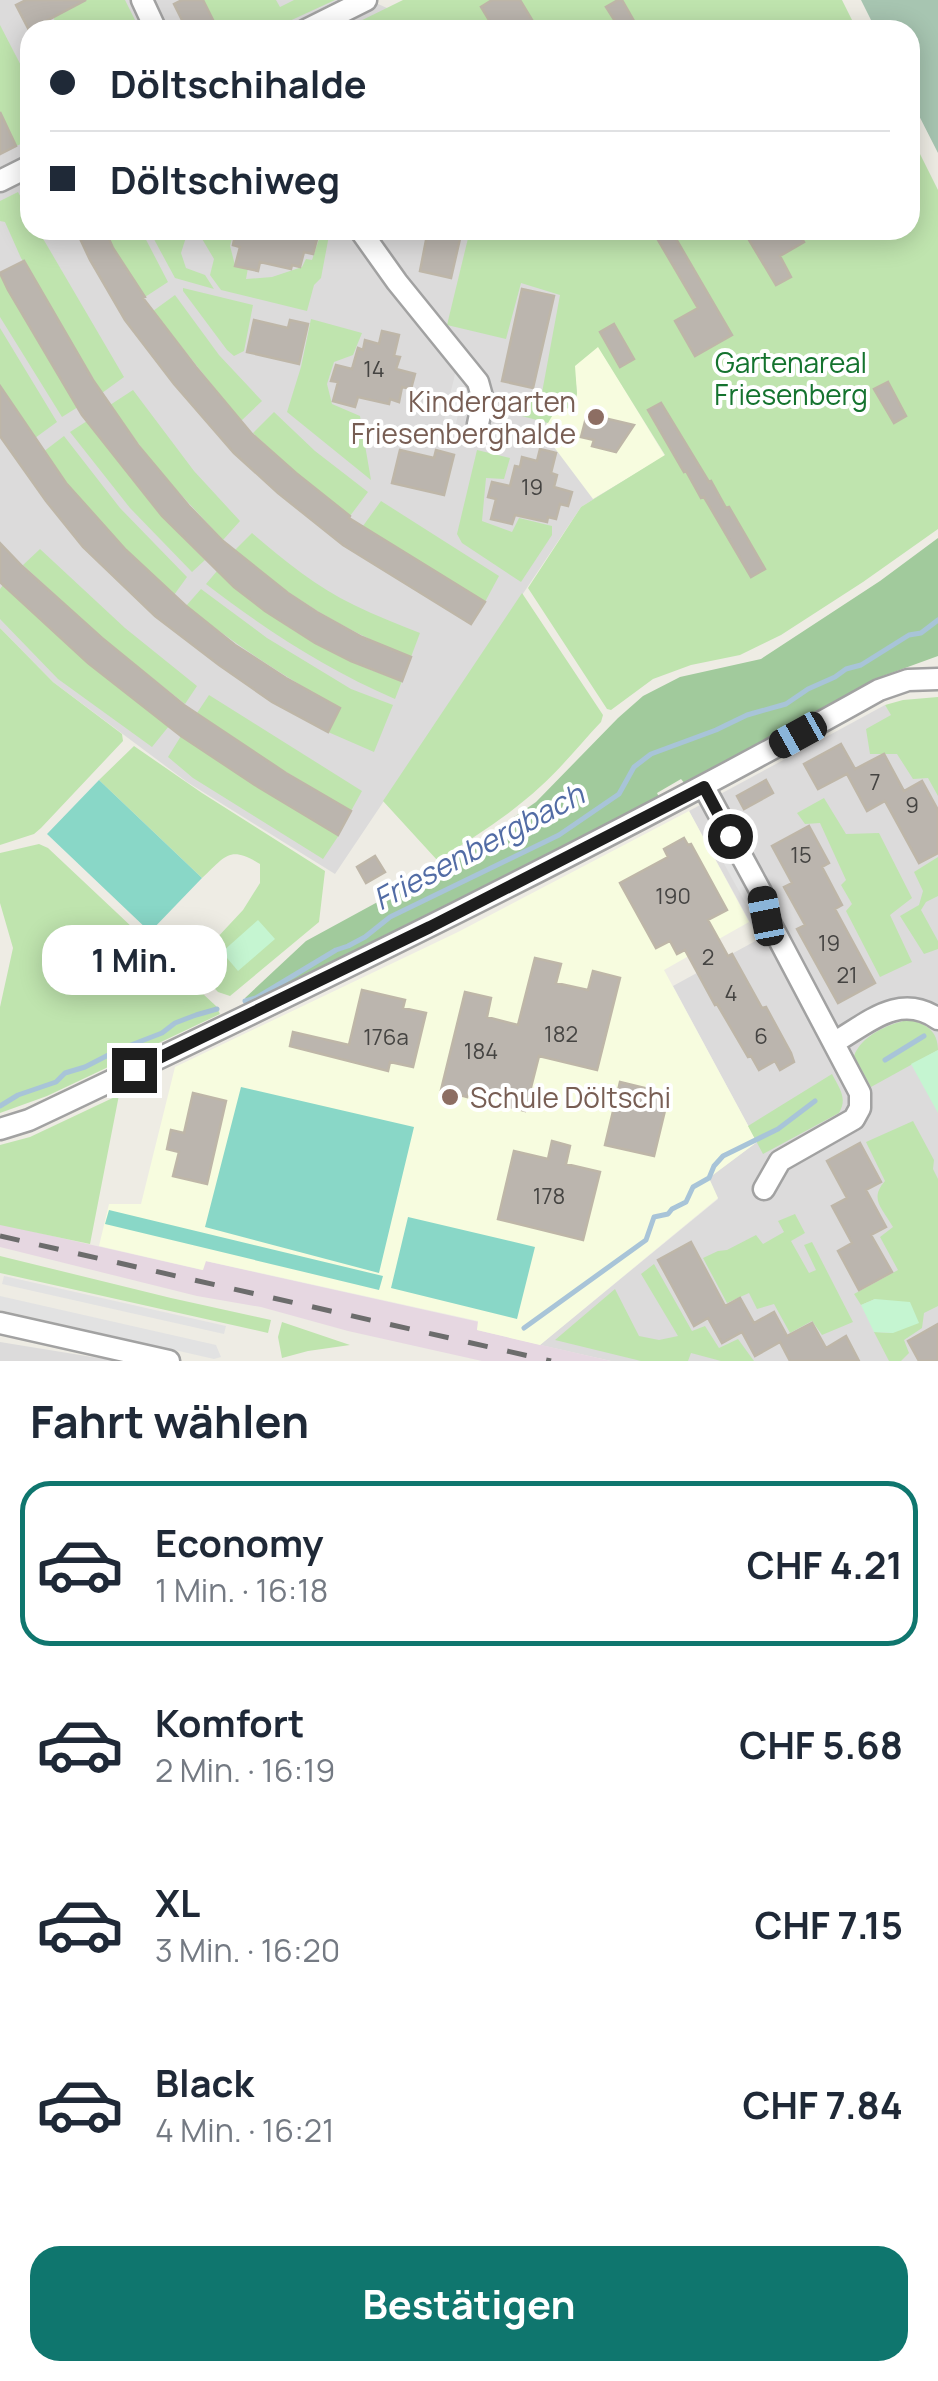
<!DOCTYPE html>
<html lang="de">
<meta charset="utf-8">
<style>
body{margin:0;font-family:Manrope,sans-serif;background:#f2f2f3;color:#1f2937;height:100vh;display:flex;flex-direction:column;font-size:38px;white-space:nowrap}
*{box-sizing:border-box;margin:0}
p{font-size:32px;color:#747a83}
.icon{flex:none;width:55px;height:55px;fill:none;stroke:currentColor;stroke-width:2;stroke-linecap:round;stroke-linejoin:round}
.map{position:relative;height:1361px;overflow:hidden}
.sheet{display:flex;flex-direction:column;background:#fff;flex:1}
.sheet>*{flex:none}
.top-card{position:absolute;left:20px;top:20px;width:900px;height:220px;border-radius:30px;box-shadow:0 5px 25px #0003;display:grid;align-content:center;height:220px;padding:0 30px;background:#fff}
.end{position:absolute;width:45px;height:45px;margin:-22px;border:12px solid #1e1e1e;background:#fff;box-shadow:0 0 0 5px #fff}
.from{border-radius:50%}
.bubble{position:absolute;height:70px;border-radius:30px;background:#fff;box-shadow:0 5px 25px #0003;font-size:32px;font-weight:700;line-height:70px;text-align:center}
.car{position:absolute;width:30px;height:60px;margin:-30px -15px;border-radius:12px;box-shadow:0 0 8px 2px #0007;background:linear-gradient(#222 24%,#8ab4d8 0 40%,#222 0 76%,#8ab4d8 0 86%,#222 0)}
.top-card b{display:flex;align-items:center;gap:35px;height:95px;font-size:38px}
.top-card b+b{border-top:2px solid #e0e1e3}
.top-card i{width:25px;height:25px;background:#1f2937}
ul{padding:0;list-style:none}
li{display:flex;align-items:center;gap:30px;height:165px;margin:0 20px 15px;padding:0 10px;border:5px solid transparent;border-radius:30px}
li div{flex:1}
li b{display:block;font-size:38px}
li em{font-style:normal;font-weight:700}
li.active{border-color:#0f766e}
li>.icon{width:90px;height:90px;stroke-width:1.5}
h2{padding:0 30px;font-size:45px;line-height:120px}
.cta{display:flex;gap:20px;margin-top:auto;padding:20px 30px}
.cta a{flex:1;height:115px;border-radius:30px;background:#0f766e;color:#fff;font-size:40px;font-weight:700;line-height:115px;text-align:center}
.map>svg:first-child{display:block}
</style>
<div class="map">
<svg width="938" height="1361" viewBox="0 0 938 1361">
<rect width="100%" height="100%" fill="#eeece4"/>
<path fill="#dcdbdb" d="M0 0H369L387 8 400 30H30V230H525L665 456 581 507 335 874 187 782 53 682 0 628Z
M885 705 938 783V1361H611L540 1345 718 1199 708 1178 757 1142 673 986 759 939 689 811Z
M0 1342 117 1361H0Z"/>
<path fill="#e6d7e1" d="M0 1224 202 1270 205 1261 479 1322 477 1330 611 1361H482L348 1331 261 1307 197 1296 0 1247Z"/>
<path fill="#f7fcdf" d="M598 346 665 456 593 499 542 431 555 411 577 393 574 366Z
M689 811 749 922 664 970 757 1142 709 1178 718 1198 540 1345 477 1330 478 1321 206 1261 203 1270 99 1246 109 1204H141L175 1067 458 932Z"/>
<path fill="#bfe4ae" d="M81 0H125L140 30H47L51 28 55 21 53 17Z
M203 0H276L280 7 294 0H335L270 30H218Z
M403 0H842L857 30H342Z
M0 25 30 83 29 150 26 142 16 146 0 113Z
M910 134 938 190V529L863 582 781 635 740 655 691 665 653 679 611 710 607 709 528 588 581 507 665 455 598 347 575 366 577 394 574 407 555 411 548 423 518 415 519 405 541 398 560 295 521 283 506 339 447 325 470 230H910Z
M18 192 30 214V230H38L124 377 102 393 21 258 5 222 0 221V201Z
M105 230H141L168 282 145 297 113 248Z
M149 230H234L230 246 235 265 248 268 246 279 272 277 302 267 306 259 312 260 319 239 314 230H330L321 278 314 285 307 311 221 290 210 275 214 259 198 232 188 231 181 253 186 268 205 275 214 289 175 278Z
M0 275 38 342 78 407 62 417 0 317Z
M183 288 253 305 244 351 234 356 227 350 183 291Z
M175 295 219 355 262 401 241 421 153 311Z
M311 319 362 333 353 355 334 362 327 384 332 404 360 416 371 480 287 412 301 367Z
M0 328 57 422 35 438 0 386Z
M133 390 194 471 240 521 223 540 158 470 110 405Z
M274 412 315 451 368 492 350 516 296 473 253 433Z
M87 421 157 511 205 560 192 572 130 508 70 432Z
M64 436 120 508 187 577 174 595 126 550 84 505 43 452Z
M477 450 510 458 504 479 486 478 482 521 512 532 519 518 552 526V535L521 582 462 543 457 534Z
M381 501 499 576 485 602 363 526Z
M252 533C284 560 316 587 354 605 376 616 398 624 420 633L411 657C343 630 290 597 234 551Z
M40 549 125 628 197 686 185 704 102 638 23 565Z
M217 571C269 620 334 660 402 681L395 699C326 669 266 630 206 584Z
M3 585 107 678 169 726 152 747 58 679 0 619V589Z
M201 589 267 638 351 689 393 705 374 752 328 732 340 708C284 677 236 645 186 606Z
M522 593 603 715 601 722C581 743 563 766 541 786 510 815 473 838 437 860L383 801Z
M0 628 53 682 122 734 123 741 41 828 34 834 0 845Z
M209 695 362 791 351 811 273 764 197 713Z
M938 697V796L928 778 913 779 897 754H870L866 729 891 715 885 705 903 700Z
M181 736 258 787 339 835 323 859 193 778 168 757Z
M134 746 202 793 325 871 319 922 230 996 218 992 203 976 205 968 201 955 243 910 260 883V864C229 845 226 856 202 878L99 780Z
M824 798 846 834 879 833 912 898 890 915 912 962 880 977 846 911 852 904 841 885 846 880 820 823 805 824 797 813Z
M39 844 48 848 202 993 216 1006 220 1014 47 1096 0 1113V1007L13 948 0 903V853Z
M938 857V896L926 902 921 910 938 941V949L924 954 900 916 919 905 923 891 914 872Z
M908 1020C926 1023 938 1031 938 1050L871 1087 854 1056C861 1036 888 1024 908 1020Z
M832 1074C839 1088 848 1098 839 1113L763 1154 748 1126Z
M119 1095 90 1244 0 1225V1145L30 1137Z
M913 1121 934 1160 933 1169 938 1179V1306L924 1313 922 1328 904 1340 909 1353 901 1361H889L874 1332 893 1333 875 1299 861 1305 854 1294 898 1270 880 1237 893 1227C882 1208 869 1199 885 1181L866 1142Z
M795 1214 805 1233 791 1241 809 1273 816 1270 804 1245 812 1242 853 1322 822 1335 812 1321 790 1333 774 1304 757 1309 749 1293 727 1303 703 1258 718 1251 727 1250 756 1235 763 1244 784 1232 778 1221Z
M0 1256 171 1298 271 1320 268 1333 0 1273Z
M654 1264 692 1331 705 1326 719 1348 738 1339 754 1361H721L691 1353 688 1361H641L555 1340 615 1289 639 1336 659 1340 678 1336 641 1274Z
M282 1322 350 1345 308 1351 282 1358 278 1337Z"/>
<path fill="#a1ca9c" d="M938 538V656L883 676 880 680 686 785 681 779 657 793 660 799 524 870 248 1006 245 998 306 941 440 868 536 802 618 718 643 696 680 677 761 659 880 581Z"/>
<path fill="#a7c5b1" d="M861 0H938V153L910 98V30H876Z"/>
<path fill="#c5f5d1" d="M258 920 275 939 238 971 222 952Z
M938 1050V1113L911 1064Z
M875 1299 910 1302 919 1323 893 1333 874 1332 861 1305Z"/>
<path fill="#89d7c7" d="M99 780 202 878 150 932 47 834Z
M241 1087 414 1127 379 1273 205 1227Z
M109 1210 383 1276 379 1290 105 1224Z
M408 1217 535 1247 517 1319 391 1288Z"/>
<path fill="#e2e2e2" d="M455 374 467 376 454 432 442 429Z
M723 843 751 890 750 904 835 1056 831 1059 722 860Z
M4 1276 226 1326 224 1334 2 1284Z
M0 1296 216 1345 221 1357 214 1359 0 1310Z"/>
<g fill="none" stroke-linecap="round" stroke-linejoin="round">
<path stroke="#a8c4d8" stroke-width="5" d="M245 1001 256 998 336 950 348 946 365 937 390 917 559 835 619 794 634 767 651 754 716 730 747 715 786 704 808 689 835 677 846 669 861 665 909 635 921 633 938 620
M885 1060 924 1036
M0 1106 18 1095 56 1082 65 1073 85 1067 118 1050 162 1033 175 1023 196 1015 217 1009
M524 1328 646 1240 654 1217 668 1214 672 1209 686 1202 693 1187 709 1178 714 1166 723 1156 778 1129 815 1101"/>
</g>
<path fill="#bbb5ae" stroke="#beb6a8" stroke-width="2.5" d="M26 0H86L29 30 16 5Z
M182 0H203L218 30H187L174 4Z
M492 0H520L534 23 523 30H495L481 7Z
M618 0H622L634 21 620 29 606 7Z
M0 112 16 146 0 154Z
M76 230H105L113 248 145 297 143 298 196 367 252 434 296 473 350 516 349 518 485 602 471 624 343 545 278 493 234 453 174 384 125 320 90 260Z
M236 230 254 234 255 230H300L299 234 317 239 313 254 304 252 300 267 292 265 291 269 260 262 258 271 235 266 240 247 233 245Z
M428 230H462L451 278 420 271Z
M743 230H797L804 242 780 256 791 277 776 285Z
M672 232 732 335 695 356 675 321 698 308 658 240Z
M24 261 93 380 138 445 189 506 223 541 288 593 317 612 362 637 411 657 402 681 351 661 315 643 265 611 234 587 162 516 82 415 8 290 0 273Z
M522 289 554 296 533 388 502 381Z
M254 320 288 328 290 320 308 324 299 364 247 352Z
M614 324 634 359 620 367 600 332Z
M382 331 399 335 394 356 400 357 396 369 415 374 411 389 402 387 399 402 390 399 389 404 358 397 355 407 333 401 338 382 331 381 336 365 352 369 358 348 363 350 365 340 379 344Z
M888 382 906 416 894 423 874 389Z
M0 386 66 483 126 550 185 605 235 645 286 678 340 708 328 732 272 702 219 665 155 616 83 547 46 501 0 436Z
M661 403 709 482 711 481 726 508 729 507 765 569 751 577 704 497 701 498 686 471 684 472 648 410Z
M587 414 634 425 616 452 592 446 594 440 581 437Z
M540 449 556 453 551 473 557 475 554 487 572 492 568 506 560 504 556 519 548 517 547 522 515 515 512 524 491 519 496 499 488 497 492 482 510 486 515 466 520 467 522 457 537 461Z
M400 450 434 458 436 450 454 455 444 495 392 483Z
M0 543 22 566 102 638 184 705 286 773 351 811 338 835 258 787 181 736 88 663 0 582Z
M841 744 855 769 884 754 904 791 922 781 938 810V853L919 863 885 801 867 811 847 774 818 789 804 764Z
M766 780 773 793 744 809 737 796Z
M809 826 829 863 822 867 842 905 835 909 875 983 838 1003 797 929 805 925 784 887 792 883 772 846Z
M684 838 688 845 691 844 727 910 708 920 728 956 732 954 762 1008 766 1007 791 1053 794 1062 780 1070 775 1061 759 1070 751 1056 748 1057 717 1004 715 1005 685 950 677 954 670 941 656 948 620 883 668 857 664 849Z
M375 856 385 872 366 883 357 867Z
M535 958 561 964 556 983 588 990 593 971 620 978 597 1070 539 1056 525 1111 499 1104 501 1098 469 1090 467 1097 441 1090 465 992 491 998 487 1017 518 1025Z
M362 990 405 1000 403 1008 426 1013 413 1067 390 1062 388 1071 290 1046 293 1032 349 1045Z
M620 1082 669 1094 654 1156 605 1145Z
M193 1093 226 1101 207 1184 173 1176 179 1152 167 1149 171 1130 184 1133Z
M552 1141 570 1146 566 1164 600 1172 583 1240 498 1219 514 1151 548 1159Z
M860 1143 881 1182 866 1190 886 1227 871 1235 892 1272 859 1290 838 1251 852 1243 832 1206 847 1198 827 1161Z
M691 1242 725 1306 740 1298 754 1323 774 1312 787 1336 812 1323 826 1348 846 1336 859 1361H790L780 1342 755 1356 742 1332 722 1343 708 1318 694 1326 658 1260Z
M938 1324V1361H919L908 1341Z"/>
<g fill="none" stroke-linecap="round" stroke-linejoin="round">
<defs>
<path id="minor" d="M142 0 156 30
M306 30 366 0
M0 181 30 166
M360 230 397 282 478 382 483 400 478 424
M704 787 761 892 766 915 860 1093V1108L854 1119 780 1161 764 1189
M835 1042C868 1023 900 992 938 1019
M0 1129 29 1120C316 984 602 845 879 690L908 680 938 679
M0 1323 169 1361"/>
</defs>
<use href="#minor" stroke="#a2a2a2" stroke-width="25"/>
<use href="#minor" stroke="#fff" stroke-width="20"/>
<path stroke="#6c6c6c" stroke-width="5" stroke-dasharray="20 20" stroke-linecap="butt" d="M0 1236 551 1361"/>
</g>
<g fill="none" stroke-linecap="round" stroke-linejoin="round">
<path stroke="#1e1e1e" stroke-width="12" d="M134 1070 430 927 704 787 730 836"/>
</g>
<g fill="#8d6e63" stroke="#fff" stroke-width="4">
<circle cx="596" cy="417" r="10"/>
<circle cx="450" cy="1097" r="10"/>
</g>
<g text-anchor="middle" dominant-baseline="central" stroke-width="8" stroke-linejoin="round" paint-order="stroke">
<g font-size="22" fill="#454442">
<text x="374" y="369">14</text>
<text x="532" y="487">19</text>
<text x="875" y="782">7</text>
<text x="912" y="805">9</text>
<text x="801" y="855">15</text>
<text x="673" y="896">190</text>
<text x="829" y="943">19</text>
<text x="708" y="957">2</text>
<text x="847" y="975">21</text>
<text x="731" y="993">4</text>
<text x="561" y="1034">182</text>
<text x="761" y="1036">6</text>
<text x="386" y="1037">176a</text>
<text x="481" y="1051">184</text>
<text x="549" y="1196">178</text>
</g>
<g font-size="28" fill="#14732e" stroke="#fff">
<text x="791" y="362">Gartenareal<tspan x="791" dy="32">Friesenberg</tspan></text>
</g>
<g font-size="28" fill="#785e54" stroke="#fff" text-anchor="end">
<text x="576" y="401">Kindergarten<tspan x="576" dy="32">Friesenberghalde</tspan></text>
<text x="470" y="1097" text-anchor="start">Schule Döltschi</text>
</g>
<g font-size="30" font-style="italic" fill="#526ca5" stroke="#fff">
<text transform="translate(478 846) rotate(-28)">Friesenbergbach</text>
</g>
</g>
</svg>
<i class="end from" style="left:730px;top:836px"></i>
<i class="end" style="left:134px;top:1070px"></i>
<div class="bubble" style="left:42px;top:925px;width:185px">1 Min.</div>
<i class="car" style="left:798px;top:735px;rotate:241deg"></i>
<i class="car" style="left:766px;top:916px;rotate:349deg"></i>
<div class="top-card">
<b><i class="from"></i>Döltschihalde</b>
<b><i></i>Döltschiweg</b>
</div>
</div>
<section class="sheet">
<h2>Fahrt wählen</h2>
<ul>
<li class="active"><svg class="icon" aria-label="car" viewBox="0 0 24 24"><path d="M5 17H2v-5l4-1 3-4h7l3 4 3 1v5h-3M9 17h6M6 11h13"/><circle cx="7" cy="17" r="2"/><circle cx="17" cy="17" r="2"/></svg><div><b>Economy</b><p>1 Min. · 16:18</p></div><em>CHF 4.21</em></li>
<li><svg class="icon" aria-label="car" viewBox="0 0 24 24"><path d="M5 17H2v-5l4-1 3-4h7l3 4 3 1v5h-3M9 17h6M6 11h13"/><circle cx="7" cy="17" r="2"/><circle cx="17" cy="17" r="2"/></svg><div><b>Komfort</b><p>2 Min. · 16:19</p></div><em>CHF 5.68</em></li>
<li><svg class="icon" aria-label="car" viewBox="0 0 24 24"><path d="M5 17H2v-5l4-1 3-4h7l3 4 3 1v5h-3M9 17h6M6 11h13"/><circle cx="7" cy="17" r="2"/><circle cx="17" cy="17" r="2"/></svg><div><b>XL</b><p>3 Min. · 16:20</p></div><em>CHF 7.15</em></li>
<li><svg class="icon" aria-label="car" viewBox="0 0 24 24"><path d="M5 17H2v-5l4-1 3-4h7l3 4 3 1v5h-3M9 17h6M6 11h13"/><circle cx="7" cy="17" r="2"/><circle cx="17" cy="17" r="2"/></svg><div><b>Black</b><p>4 Min. · 16:21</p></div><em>CHF 7.84</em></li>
</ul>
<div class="cta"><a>Bestätigen</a></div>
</section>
